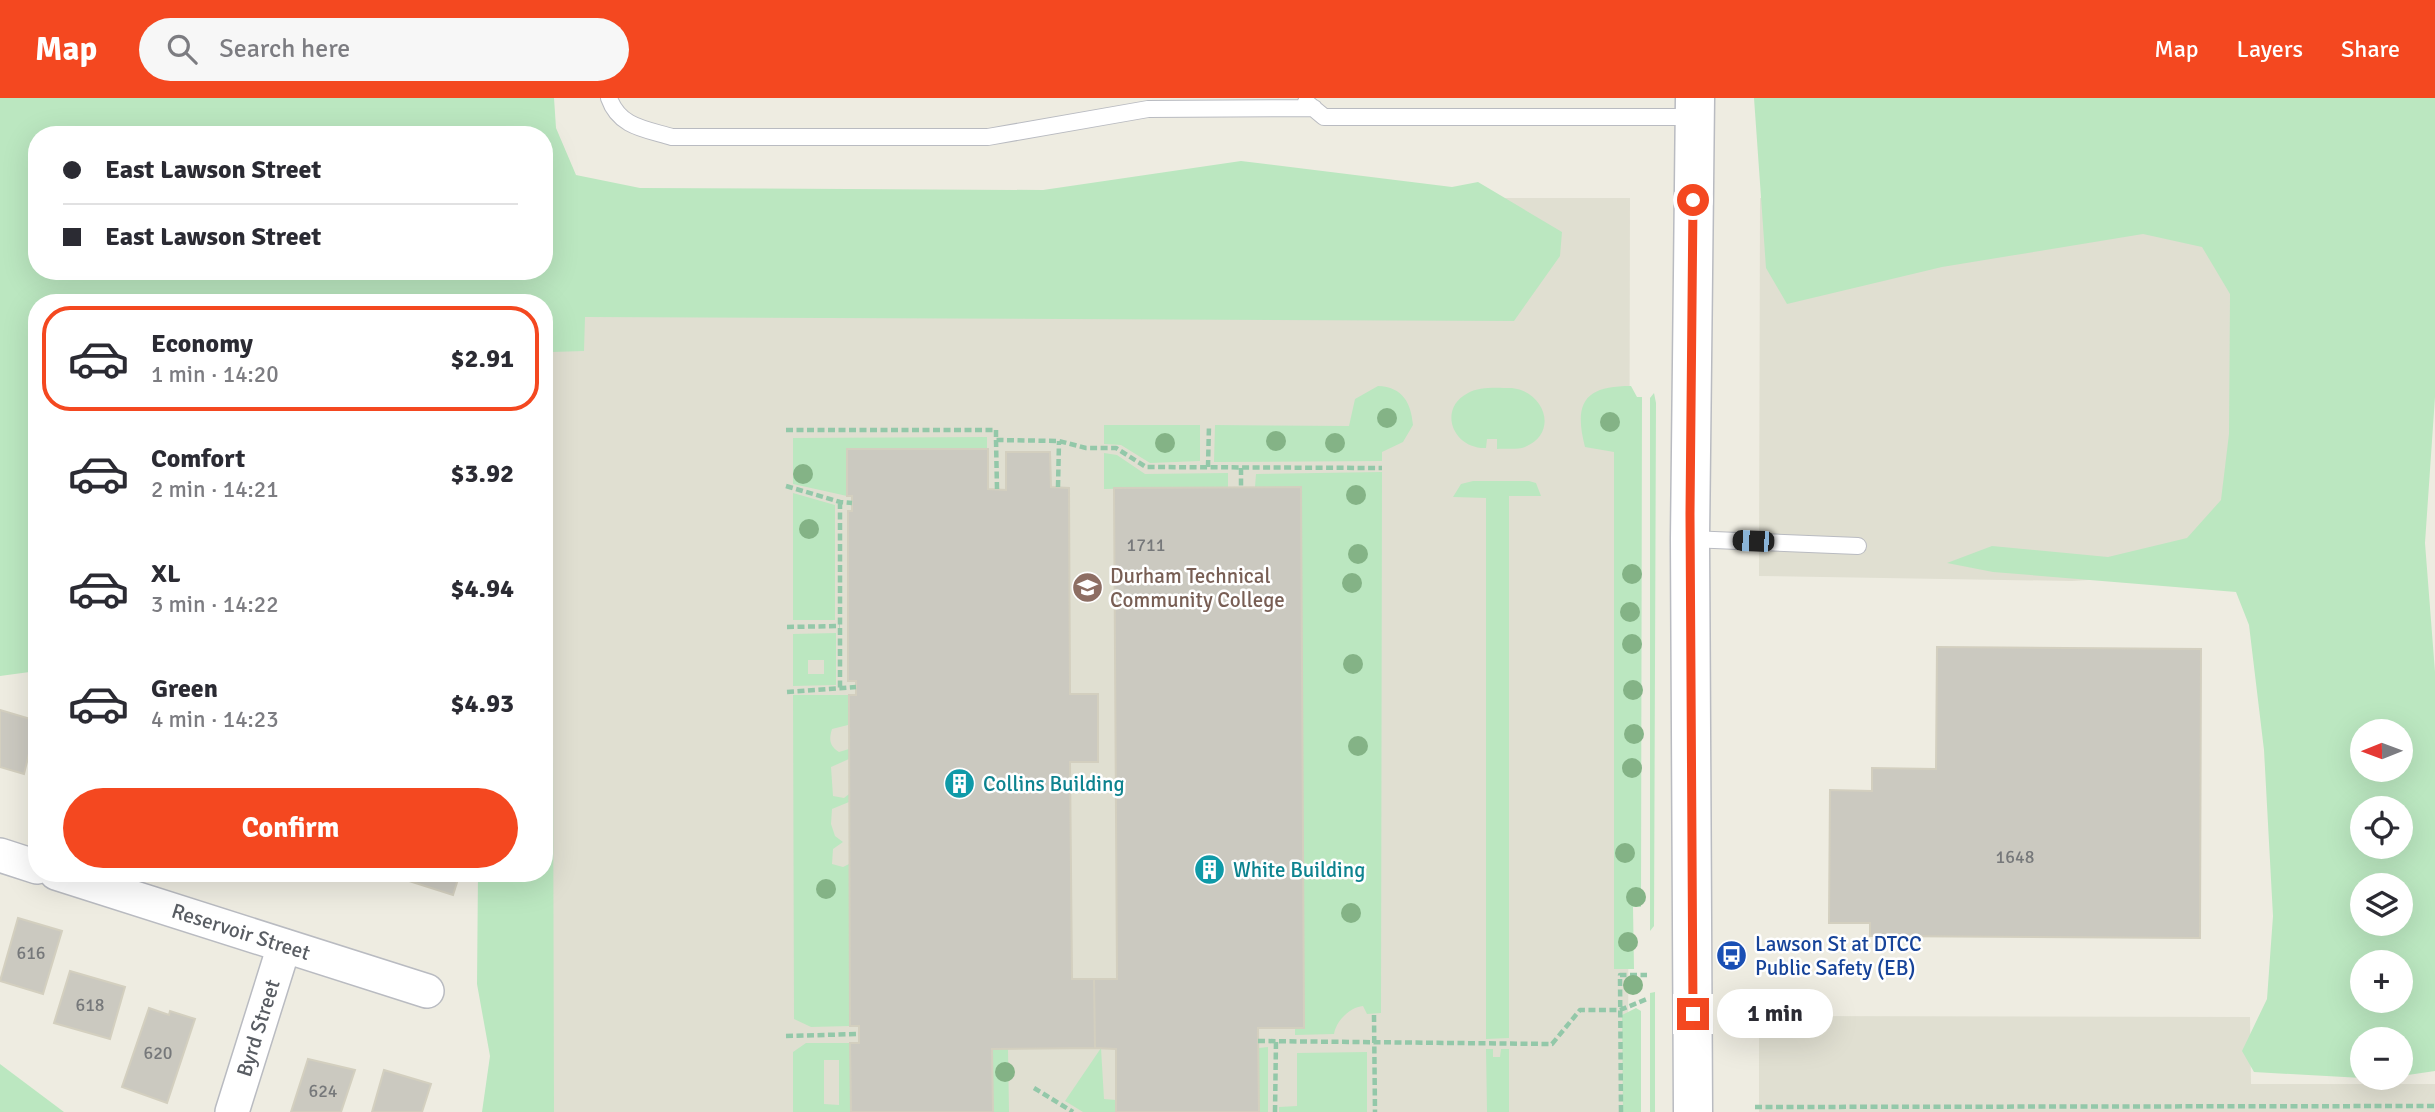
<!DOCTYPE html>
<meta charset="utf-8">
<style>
body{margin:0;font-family:Signika,sans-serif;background:#f7f7f7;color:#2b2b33;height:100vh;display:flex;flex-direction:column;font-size:26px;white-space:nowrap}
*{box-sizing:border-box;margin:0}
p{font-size:23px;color:#7c7c81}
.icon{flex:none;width:38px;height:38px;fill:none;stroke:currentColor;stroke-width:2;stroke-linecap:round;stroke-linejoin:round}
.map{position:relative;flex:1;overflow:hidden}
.sheet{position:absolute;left:28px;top:196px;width:525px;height:588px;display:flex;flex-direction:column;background:#fff;border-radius:28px;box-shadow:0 7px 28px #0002}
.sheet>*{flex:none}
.guide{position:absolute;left:28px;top:28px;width:525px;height:154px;border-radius:28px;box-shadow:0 7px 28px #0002;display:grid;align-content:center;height:154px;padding:0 35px;background:#fff}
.needle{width:46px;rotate:269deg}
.fabs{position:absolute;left:2350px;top:621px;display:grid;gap:14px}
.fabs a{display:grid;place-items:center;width:63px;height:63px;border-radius:50%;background:#fff;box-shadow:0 7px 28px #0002;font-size:35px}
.end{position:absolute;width:32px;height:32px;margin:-16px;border:9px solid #f44820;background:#fff;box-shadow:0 0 0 4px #fff}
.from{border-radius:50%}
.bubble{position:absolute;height:49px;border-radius:24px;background:#fff;box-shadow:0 7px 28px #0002;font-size:23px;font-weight:700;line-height:49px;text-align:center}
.car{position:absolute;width:21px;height:42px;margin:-21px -10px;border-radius:9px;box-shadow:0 0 5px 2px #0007;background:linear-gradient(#222 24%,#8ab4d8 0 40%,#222 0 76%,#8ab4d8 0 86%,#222 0)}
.guide b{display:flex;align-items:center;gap:24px;height:66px;font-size:26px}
.guide b+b{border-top:2px solid #e1e1e2}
.guide i{width:18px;height:18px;background:#2b2b33}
ul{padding:12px 0 0;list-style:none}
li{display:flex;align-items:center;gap:21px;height:105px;margin:0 14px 10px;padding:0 21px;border:4px solid transparent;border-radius:28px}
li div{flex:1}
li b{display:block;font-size:26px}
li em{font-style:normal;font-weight:700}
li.selected{border-color:#f44820}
li>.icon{width:63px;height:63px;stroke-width:1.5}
.cta{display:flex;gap:14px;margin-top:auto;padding:14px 35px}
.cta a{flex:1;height:80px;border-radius:42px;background:#f44820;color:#fff;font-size:28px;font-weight:700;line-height:80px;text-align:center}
header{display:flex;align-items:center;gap:42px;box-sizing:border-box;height:98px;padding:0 35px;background:#f44820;color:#fff}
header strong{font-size:33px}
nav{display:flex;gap:38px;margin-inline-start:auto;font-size:24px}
.search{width:490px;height:63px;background:#f7f7f7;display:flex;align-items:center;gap:18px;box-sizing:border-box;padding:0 24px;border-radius:38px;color:#7c7c81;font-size:26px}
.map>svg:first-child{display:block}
</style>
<header>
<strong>Map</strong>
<div class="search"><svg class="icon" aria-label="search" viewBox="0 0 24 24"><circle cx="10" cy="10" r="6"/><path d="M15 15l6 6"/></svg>Search here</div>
<nav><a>Map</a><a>Layers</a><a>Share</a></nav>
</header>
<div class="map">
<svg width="2435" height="1014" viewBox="0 0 2435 1014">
<rect width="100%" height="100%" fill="#eeece1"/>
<path fill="#e0dfd1" d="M544 99 1630 100 1628 1014H497L544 775Z
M1760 100H2253L2251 472 2072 483 1759 478Z
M1759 918 2250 919 2251 986H2435V1014H1759Z"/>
<path fill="#bbe7c0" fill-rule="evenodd" d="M0 0H554L556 30 576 77 640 90 1043 92 1241 63 1452 89 1478 84 1562 134 1560 158 1514 223 585 219 584 253 552 254 554 1014H482L490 958 477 886 478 775H544V205H37V573L0 578ZM37 37H544V173H37Z
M1754 0H2435V299L2425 445 2435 574V973L2401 978V942H2362V980L2254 974 2242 953 2267 901 2273 818 2264 652 2249 527 2236 494 1993 474 1947 465 1992 448 2108 459 2187 440 2221 402 2229 336 2230 196 2202 149 2143 136 1942 169 1787 206 1766 170ZM2362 634H2401V672H2362ZM2362 710H2401V749H2362ZM2362 788H2401V826H2362ZM2362 864H2401V903H2362Z
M1378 288C1403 289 1411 305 1413 327L1403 344 1382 354V363L1214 364 1215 327 1349 328 1355 301Z
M1631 288 1637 299H1642L1641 809H1633L1634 871H1614V354L1585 349C1573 303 1586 288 1631 288Z
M1512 290C1545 294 1559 335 1525 349 1517 352 1506 350 1497 351V341H1487L1486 350C1453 351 1437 311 1468 295 1480 288 1498 290 1512 290Z
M1654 295 1656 305 1654 828 1650 833V300Z
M1104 327H1200V363L1150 365 1121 347 1104 346Z
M987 339V351H848L847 398 793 386V340Z
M1104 355 1117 357 1145 376 1228 375V389L1104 391Z
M1382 374 1381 915 1367 916 1363 908C1350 909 1336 923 1334 936L1295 937 1301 389H1255L1256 376Z
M1473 383H1529L1536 385 1541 398H1509V940L1486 941V400L1453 399 1461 386Z
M793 395 835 407V522H793Z
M836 535V587L793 588V536ZM808 562H824V576H808Z
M793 597H849L848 627 832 631C829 641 829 648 839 654L849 651V661L831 669 833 698 844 700 849 696V704L832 711 831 726 835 738 843 744 833 751 832 766 843 769 849 766 850 928 811 929 794 921Z
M1655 894V1014H1650V895Z
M1636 910 1641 913V1014H1623L1622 917Z
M806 945H850L851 1014H793V954ZM824 962H839V1007L824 1006Z
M1268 949V1014H1259V950Z
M1101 950 1104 1001 1116 1002V1014H1083L1065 1003Z
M992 951H1008L1009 1014H993Z
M1486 951H1493V959H1500L1501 951H1509V1014H1487Z
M1367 954V1014H1279V1009L1297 1008V955Z
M0 966 64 1014H0Z"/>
<path fill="#cbc9c0" stroke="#d3cfbf" stroke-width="2" d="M847 351H988V391L1006 392V354H1050L1051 389 1069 390 1070 596H1098V664H1070L1072 881H1094L1095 950 992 951 993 1014H851L850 945H859V928H850L849 597H856V583H848V413H852V398H847Z
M1301 389 1304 930H1258L1259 1014H1116V951L1095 950 1094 881H1117L1114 390Z
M1937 549 2201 551 2200 840 1870 838V825H1829L1830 692 1872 693V670L1936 671Z
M0 612 37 623 24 676 0 669Z
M384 775H460L453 797Z
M18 820 62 833 43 896 0 883Z
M70 873 125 889 110 941 54 925Z
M149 910 169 917 170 913 195 921 167 1005 122 989Z
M308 961 355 972 341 1014H291Z
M384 972 431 986 422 1014H372Z"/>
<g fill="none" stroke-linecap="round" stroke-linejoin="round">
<defs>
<path id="service" d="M609 0C619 29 645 31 672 39H988L1148 11 1314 10
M1306 4 1324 19H1695
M1690 441 1858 448"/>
<g id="minor">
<path d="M0 757 37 769"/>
<path id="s1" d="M56 775 427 893"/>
<path id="s2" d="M232 1014 284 848"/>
</g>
<path id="tertiary" d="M1693 1014 1690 441 1695 0"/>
</defs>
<use href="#service" stroke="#b9bbc1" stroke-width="18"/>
<use href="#minor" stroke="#b9bbc1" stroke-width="36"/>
<use href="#tertiary" stroke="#b9bbc1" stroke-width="41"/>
<path stroke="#93c8a9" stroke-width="4.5" stroke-dasharray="7 3.5" stroke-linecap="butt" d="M786 332H996V342L1059 343 1086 350H1116L1146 369 1382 370
M996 342 997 391
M1208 369 1209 327
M1241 370V389
M786 388 840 404 852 405
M1058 389 1059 343
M840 404V592
M787 529 840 528
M787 594 856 589
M1374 917 1375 1014
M786 938 859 936
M1258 943 1552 946 1580 912H1620L1647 901
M1034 990 1073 1014
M1755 1009 2435 1008
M1275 1014 1276 943
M1621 1014 1620 877H1647"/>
<use href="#service" stroke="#fff" stroke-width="16"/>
<use href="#minor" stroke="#fff" stroke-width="33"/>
<use href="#tertiary" stroke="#fff" stroke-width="38"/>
</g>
<g fill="#84b386">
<circle cx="1387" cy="320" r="10"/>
<circle cx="1610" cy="324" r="10"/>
<circle cx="1276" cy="343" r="10"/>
<circle cx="1165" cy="345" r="10"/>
<circle cx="1335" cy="345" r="10"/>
<circle cx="803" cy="376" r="10"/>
<circle cx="1356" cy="397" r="10"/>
<circle cx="809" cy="431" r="10"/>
<circle cx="1358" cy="456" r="10"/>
<circle cx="1632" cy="476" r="10"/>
<circle cx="1352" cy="485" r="10"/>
<circle cx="1630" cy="514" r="10"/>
<circle cx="1632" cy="546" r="10"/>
<circle cx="1353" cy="566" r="10"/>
<circle cx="1633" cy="592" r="10"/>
<circle cx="1634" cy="636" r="10"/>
<circle cx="1358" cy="648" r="10"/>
<circle cx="1632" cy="670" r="10"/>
<circle cx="1625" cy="755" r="10"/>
<circle cx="826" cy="791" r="10"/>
<circle cx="1636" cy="799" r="10"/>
<circle cx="1351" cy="815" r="10"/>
<circle cx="1628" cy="844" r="10"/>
<circle cx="1633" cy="887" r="10"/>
<circle cx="1005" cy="974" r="10"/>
</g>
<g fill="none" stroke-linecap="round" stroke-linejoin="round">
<path stroke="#f44820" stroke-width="9" d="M1693 916 1690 416 1693 102"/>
</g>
<defs>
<symbol id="university-disc" viewBox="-11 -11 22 22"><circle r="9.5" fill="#8d6e63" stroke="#fff"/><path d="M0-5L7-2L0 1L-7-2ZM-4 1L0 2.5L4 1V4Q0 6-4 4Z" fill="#fff"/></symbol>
<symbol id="building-disc" viewBox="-11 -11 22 22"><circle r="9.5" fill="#0f9aa8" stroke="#fff"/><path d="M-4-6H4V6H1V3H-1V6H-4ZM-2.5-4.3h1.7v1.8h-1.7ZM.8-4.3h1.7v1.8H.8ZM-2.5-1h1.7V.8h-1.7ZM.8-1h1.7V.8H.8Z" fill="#fff"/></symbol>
<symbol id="bus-disc" viewBox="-11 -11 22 22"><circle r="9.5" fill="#1a4fb4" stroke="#fff"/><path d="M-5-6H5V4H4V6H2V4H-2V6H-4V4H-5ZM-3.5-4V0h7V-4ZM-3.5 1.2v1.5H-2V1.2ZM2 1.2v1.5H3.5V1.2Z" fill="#fff"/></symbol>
</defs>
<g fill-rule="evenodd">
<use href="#university-disc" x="1070" y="472" width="35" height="35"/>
<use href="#building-disc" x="942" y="668" width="35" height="35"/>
<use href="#building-disc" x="1192" y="754" width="35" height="35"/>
<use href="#bus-disc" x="1714" y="840" width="35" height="35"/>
</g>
<g text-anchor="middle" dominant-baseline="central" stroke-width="5" stroke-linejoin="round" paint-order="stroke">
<g font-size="18" fill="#76787a">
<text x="1146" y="447">1711</text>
<text x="2015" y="759">1648</text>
<text x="31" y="855">616</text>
<text x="90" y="907">618</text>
<text x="158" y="955">620</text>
<text x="323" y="993">624</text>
</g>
<g font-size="21" fill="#785e54" stroke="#fff" text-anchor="start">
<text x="1110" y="478">Durham Technical<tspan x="1110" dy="24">Community College</tspan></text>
</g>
<g font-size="21" fill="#0d838f" stroke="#fff" text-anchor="start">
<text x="983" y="686">Collins Building</text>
<text x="1233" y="772">White Building</text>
</g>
<g font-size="21" fill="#595d63" stroke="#fff">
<text stroke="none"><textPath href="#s1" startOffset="194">Reservoir Street</textPath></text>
<text stroke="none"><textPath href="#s2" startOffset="88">Byrd Street</textPath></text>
</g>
<g font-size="21" fill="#164399" stroke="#fff" text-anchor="start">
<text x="1755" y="846">Lawson St at DTCC<tspan x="1755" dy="24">Public Safety (EB)</tspan></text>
</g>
</g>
</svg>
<div class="fabs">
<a><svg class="needle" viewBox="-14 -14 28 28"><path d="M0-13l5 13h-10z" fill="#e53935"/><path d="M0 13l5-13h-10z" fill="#7c7c81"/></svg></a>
<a><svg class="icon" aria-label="locate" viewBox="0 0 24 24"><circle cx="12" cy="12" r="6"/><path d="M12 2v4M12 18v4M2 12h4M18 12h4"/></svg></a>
<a><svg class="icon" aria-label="layers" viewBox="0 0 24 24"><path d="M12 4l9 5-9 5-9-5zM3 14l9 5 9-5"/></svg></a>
<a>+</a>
<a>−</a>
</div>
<i class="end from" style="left:1693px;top:102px"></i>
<i class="end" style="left:1693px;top:916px"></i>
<div class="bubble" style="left:1717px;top:891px;width:116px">1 min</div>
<i class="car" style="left:1753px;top:443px;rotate:272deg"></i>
<div class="guide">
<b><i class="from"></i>East Lawson Street</b>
<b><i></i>East Lawson Street</b>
</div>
<section class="sheet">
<ul>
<li class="selected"><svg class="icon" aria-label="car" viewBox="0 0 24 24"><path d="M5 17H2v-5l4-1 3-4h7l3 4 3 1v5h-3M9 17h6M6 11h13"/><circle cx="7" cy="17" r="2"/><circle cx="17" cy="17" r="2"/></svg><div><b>Economy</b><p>1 min · 14:20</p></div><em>$2.91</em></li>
<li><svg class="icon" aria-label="car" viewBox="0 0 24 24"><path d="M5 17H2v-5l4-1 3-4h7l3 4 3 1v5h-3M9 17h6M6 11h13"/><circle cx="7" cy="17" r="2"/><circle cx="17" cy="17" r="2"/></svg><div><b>Comfort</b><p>2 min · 14:21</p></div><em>$3.92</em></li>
<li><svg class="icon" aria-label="car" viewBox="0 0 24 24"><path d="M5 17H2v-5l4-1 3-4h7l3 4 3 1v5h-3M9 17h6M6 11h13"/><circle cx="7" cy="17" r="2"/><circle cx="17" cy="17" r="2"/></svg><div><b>XL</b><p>3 min · 14:22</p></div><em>$4.94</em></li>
<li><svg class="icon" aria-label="car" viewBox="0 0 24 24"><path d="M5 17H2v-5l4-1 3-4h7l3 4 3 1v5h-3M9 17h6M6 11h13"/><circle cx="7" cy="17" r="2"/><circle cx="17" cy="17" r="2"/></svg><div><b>Green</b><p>4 min · 14:23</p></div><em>$4.93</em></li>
</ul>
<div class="cta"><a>Confirm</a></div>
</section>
</div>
